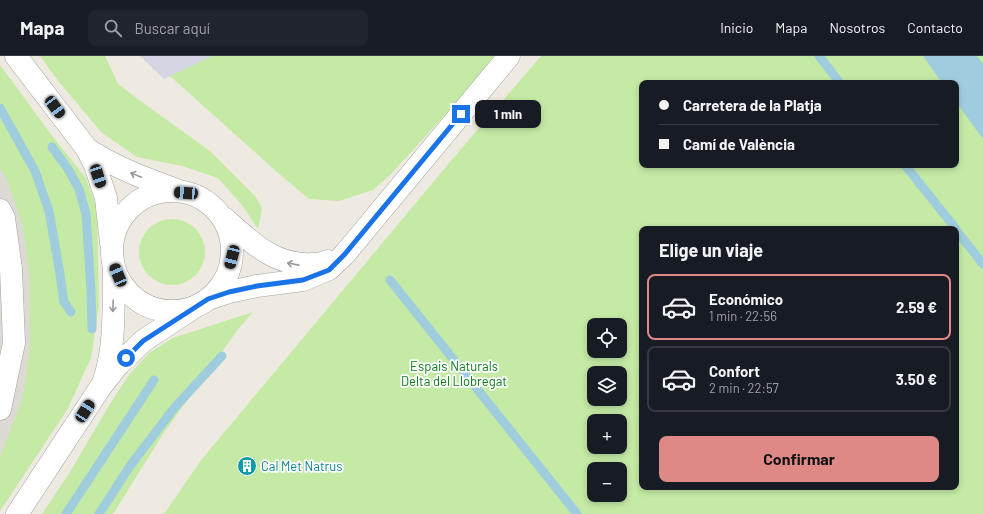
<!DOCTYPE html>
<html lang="es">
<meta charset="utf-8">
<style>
body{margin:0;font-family:Barlow,sans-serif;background:#20242c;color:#f1f3f6;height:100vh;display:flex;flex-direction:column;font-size:15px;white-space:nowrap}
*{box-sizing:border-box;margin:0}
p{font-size:13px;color:#9ea1a6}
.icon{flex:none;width:22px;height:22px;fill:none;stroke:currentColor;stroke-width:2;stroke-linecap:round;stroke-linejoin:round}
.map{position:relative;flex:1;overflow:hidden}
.panel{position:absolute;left:639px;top:170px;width:320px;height:264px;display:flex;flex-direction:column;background:#171b24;border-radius:8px;box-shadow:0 2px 6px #0003}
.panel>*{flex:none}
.hud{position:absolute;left:639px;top:24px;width:320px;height:88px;border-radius:8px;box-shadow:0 2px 6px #0003;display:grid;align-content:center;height:88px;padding:0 20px;background:#171b24}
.tools{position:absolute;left:587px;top:262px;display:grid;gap:8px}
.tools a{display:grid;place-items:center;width:40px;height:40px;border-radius:8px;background:#171b24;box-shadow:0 2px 6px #0003;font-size:20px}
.end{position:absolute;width:18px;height:18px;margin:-9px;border:5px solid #1a73e8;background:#fff;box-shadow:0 0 0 2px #fff}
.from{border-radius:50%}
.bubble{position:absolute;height:28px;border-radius:8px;background:#171b24;box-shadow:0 2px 6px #0003;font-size:13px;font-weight:700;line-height:28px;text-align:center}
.car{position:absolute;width:12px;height:24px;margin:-12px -6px;border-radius:5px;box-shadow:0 0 3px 1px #0007;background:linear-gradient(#222 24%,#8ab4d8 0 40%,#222 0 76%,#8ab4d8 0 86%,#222 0)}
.hud b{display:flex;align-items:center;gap:14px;height:38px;font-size:15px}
.hud b+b{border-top:1px solid #363941}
.hud i{width:10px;height:10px;background:#f1f3f6}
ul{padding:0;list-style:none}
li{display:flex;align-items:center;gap:12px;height:66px;margin:0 8px 6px;padding:0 12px;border:2px solid #363941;border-radius:8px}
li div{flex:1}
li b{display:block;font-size:15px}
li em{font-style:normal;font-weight:700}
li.selected{border-color:#df8987}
li>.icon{width:36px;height:36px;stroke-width:1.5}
h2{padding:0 20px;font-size:18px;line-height:48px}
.button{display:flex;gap:8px;margin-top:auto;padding:8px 20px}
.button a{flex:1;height:46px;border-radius:8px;background:#df8987;color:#111;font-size:16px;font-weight:700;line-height:46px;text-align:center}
header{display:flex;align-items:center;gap:24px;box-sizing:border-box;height:56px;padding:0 20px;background:#171b24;border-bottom:1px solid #363941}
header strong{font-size:19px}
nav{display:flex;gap:22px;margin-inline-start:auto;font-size:14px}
.search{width:280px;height:36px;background:#20242c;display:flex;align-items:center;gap:10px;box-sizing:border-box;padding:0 14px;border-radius:8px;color:#9ea1a6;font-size:15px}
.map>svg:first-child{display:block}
</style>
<header>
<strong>Mapa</strong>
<div class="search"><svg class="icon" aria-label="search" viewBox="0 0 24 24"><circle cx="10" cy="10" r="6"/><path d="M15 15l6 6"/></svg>Buscar aquí</div>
<nav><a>Inicio</a><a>Mapa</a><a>Nosotros</a><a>Contacto</a></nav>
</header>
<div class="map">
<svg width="983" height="458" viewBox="0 0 983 458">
<rect width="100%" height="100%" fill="#eeeae1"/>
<path fill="#dcdad3" d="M0 77 25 123 46 292 0 436Z"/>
<path fill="#c4eaa5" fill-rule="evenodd" d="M40 0H105L118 28 146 49 210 95 255 140 262 152 258 173 242 149 218 122 182 110 137 101 102 77 59 26Z
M169 0H499L391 118 373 134 339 145 309 143 277 116 160 11Z
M541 0H983V458H164L202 403 450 106ZM642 27H956V109H642ZM642 173H956V431H642ZM594 269H620V295H594ZM594 317H620V343H594ZM594 365H620V391H594ZM594 413H620V439H594Z
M0 9 53 81 86 122 97 153 99 250 91 302 67 354 0 455V401L23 341 30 293V223L23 170 7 124 0 112Z
M139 196a33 33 0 1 1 66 0a33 33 0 1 1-66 0Z
M253 256 239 272 163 378 113 458H42L70 416 107 353 128 320 149 297 173 282Z"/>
<path fill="#d6d5e3" d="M140 0H212L164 23Z"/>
<path fill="#a0cddd" d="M923 0H977L983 8V83L956 46V27H942Z"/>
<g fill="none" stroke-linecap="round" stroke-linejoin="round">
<path stroke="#a0cddd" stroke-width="9" d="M819 0 840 27
M0 52 35 115 49 155 60 218 64 246 71 256
M52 91 68 113 79 133 86 158 91 235 92 273
M905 109 956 173
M956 174 983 208
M390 224 577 458
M66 458 154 324
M99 458 130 410 175 351 222 300"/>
<defs>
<path id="minor" d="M16 0 87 93 95 109 106 142 111 187
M87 93C117 112 143 122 177 134
M112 195a60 60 0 1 1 120 0a60 60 0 1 1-120 0Z
M0 154 4 162 11 213 14 287 0 353
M224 162C250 185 275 211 313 208 318 208 323 207 328 205
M208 243 229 236 257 230 303 224 329 213 344 199 509 0
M104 324C116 289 113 248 114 211
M17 458 102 329 117 310 143 285 190 254"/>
</defs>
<use href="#minor" stroke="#a3a3a3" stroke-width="23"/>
<use href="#minor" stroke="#fff" stroke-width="22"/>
</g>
<defs><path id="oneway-shaft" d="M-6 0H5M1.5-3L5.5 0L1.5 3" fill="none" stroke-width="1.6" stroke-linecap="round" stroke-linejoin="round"/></defs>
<g stroke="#999">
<use href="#oneway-shaft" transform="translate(136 119) rotate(-158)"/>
<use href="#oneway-shaft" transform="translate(293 208) rotate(-169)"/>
<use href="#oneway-shaft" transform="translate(113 250) rotate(92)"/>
</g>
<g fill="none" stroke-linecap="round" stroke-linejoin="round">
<path stroke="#1a73e8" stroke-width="5" d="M126 302 143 285 208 243 229 236 257 230 303 224 329 214 344 199 461 58"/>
</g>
<defs>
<symbol id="building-disc" viewBox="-11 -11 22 22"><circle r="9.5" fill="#0f9aa8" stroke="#fff"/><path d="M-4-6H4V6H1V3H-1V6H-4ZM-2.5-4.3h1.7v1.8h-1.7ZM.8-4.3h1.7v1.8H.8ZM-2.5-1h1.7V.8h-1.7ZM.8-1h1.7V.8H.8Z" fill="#fff"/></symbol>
</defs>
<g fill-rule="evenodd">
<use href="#building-disc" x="236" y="399" width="22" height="22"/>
</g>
<g text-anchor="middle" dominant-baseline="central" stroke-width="3.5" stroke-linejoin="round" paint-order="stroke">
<g font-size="13" fill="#097a16" stroke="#fff">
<text x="454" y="310">Espais Naturals<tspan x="454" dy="15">Delta del Llobregat</tspan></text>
</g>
<g font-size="13" fill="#0d838f" stroke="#fff" text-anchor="start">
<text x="261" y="410">Cal Met Natrus</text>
</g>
</g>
</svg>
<div class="tools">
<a><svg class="icon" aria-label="locate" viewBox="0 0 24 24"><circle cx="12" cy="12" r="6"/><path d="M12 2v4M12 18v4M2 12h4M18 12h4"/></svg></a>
<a><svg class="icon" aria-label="layers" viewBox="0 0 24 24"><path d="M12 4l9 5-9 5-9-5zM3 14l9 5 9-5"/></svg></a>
<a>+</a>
<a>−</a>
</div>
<i class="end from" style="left:126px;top:302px"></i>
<i class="end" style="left:461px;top:58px"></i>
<div class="bubble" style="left:475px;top:44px;width:66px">1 min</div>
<i class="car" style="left:55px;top:51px;rotate:143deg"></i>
<i class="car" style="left:98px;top:120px;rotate:162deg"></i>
<i class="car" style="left:186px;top:137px;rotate:274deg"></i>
<i class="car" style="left:232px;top:201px;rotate:194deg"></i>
<i class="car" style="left:118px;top:219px;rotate:337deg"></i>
<i class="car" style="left:85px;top:355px;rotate:33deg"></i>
<div class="hud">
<b><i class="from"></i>Carretera de la Platja</b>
<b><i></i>Camí de València</b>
</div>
<section class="panel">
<h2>Elige un viaje</h2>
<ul>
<li class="selected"><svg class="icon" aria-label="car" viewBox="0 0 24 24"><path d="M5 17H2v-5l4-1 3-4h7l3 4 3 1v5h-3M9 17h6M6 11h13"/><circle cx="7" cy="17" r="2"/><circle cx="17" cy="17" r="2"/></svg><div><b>Económico</b><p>1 min · 22:56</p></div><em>2.59 €</em></li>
<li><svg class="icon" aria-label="car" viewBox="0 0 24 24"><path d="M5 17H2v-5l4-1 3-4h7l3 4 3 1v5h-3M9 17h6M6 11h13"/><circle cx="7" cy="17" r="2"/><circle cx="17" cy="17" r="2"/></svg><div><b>Confort</b><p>2 min · 22:57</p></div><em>3.50 €</em></li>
</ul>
<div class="button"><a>Confirmar</a></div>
</section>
</div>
